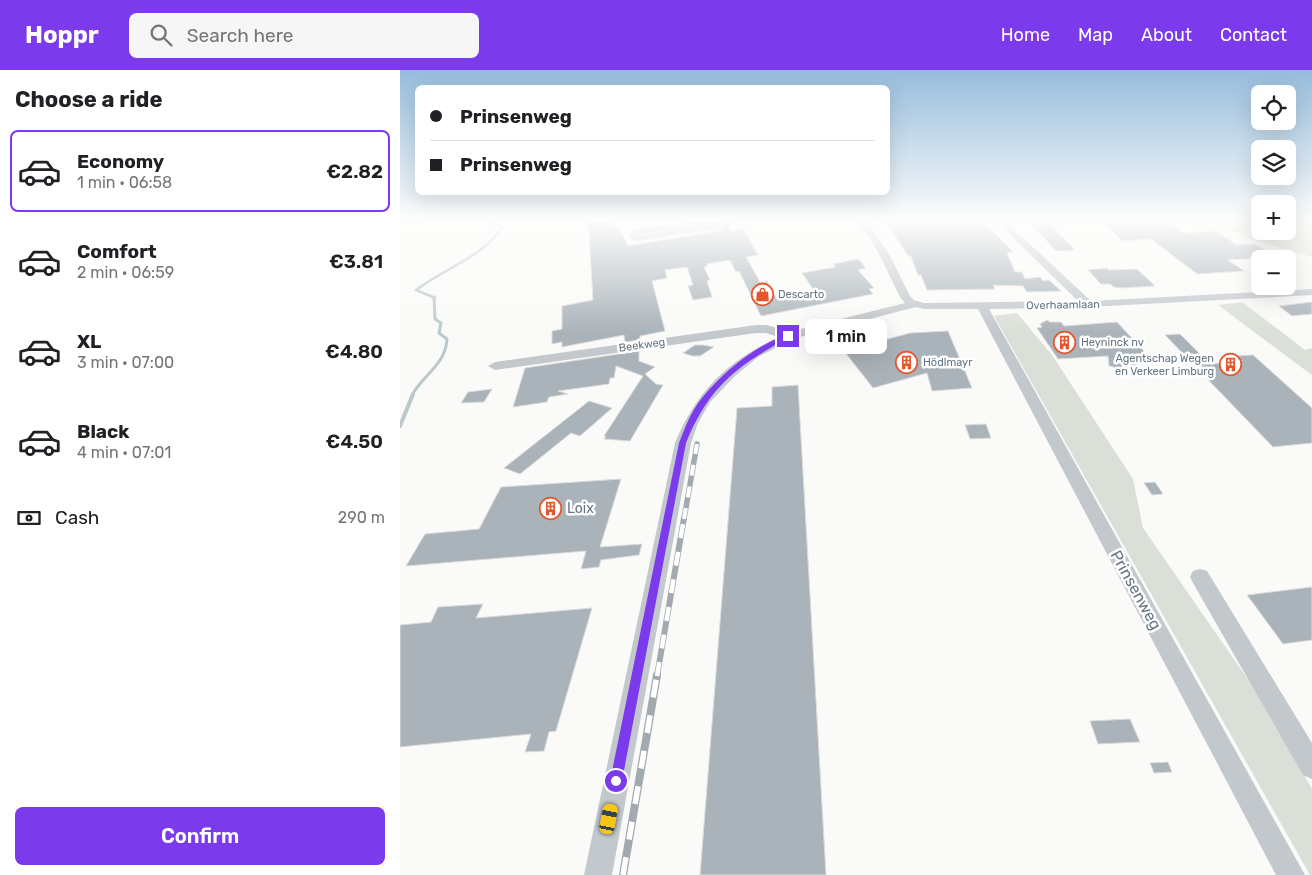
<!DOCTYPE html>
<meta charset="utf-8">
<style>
body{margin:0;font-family:Rubik,sans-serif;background:#f6f6f6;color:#202124;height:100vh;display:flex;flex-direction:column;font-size:19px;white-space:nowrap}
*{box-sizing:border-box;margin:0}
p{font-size:16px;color:#757577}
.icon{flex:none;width:28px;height:28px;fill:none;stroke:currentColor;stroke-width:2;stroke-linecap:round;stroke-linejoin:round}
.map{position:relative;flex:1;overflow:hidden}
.panel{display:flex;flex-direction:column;background:#fff;width:400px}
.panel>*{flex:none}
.guide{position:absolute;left:15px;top:15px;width:475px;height:110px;border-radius:8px;box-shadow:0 5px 20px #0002;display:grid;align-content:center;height:110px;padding:0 15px;background:#fff}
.controls{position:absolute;left:851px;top:15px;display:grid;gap:10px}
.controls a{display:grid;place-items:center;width:45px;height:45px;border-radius:8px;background:#fff;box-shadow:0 5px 20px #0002;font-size:25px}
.end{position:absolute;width:22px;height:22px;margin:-11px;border:6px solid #7c3aed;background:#fff;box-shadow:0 0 0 2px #fff}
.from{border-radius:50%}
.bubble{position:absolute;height:35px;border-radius:8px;background:#fff;box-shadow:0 5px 20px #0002;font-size:16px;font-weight:600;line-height:35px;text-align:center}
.car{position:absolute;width:15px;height:30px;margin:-15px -8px;border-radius:6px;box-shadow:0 0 4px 1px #0007;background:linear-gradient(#f5c518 24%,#345 0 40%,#f5c518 0 76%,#345 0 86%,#f5c518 0)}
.guide b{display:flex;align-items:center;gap:18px;height:48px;font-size:19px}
.guide b+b{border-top:1px solid #e0e0e0}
.guide i{width:12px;height:12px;background:#202124}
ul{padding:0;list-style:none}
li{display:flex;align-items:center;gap:15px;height:82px;margin:0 10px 8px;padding:0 5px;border:2px solid transparent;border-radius:8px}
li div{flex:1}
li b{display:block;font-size:19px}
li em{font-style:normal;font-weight:600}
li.current{border-color:#7c3aed}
li>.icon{width:45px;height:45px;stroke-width:1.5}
h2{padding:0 15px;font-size:22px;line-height:60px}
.pay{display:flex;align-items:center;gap:12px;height:55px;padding:0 15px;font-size:19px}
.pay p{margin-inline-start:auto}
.cta{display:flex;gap:10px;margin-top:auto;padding:10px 15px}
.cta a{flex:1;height:58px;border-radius:8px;background:#7c3aed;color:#fff;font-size:20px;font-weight:600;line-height:58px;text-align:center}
header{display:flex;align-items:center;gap:30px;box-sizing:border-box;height:70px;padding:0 25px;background:#7c3aed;color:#fff}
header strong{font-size:24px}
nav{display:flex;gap:28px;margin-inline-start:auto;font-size:18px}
.search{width:350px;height:45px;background:#f6f6f6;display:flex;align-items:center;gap:12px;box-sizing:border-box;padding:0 18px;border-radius:8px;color:#757577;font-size:19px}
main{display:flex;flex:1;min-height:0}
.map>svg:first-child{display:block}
</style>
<header>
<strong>Hoppr</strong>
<div class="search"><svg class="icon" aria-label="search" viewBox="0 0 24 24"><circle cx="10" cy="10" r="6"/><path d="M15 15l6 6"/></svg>Search here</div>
<nav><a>Home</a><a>Map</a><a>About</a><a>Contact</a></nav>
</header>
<main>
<section class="panel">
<h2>Choose a ride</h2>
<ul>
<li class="current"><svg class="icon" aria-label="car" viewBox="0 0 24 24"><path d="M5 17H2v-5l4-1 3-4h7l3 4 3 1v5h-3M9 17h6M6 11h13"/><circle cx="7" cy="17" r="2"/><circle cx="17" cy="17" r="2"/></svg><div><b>Economy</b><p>1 min · 06:58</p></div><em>€2.82</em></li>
<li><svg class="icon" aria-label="car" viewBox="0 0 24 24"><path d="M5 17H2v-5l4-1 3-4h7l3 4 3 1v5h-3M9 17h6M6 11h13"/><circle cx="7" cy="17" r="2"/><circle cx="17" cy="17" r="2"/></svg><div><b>Comfort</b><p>2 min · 06:59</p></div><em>€3.81</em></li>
<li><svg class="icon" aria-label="car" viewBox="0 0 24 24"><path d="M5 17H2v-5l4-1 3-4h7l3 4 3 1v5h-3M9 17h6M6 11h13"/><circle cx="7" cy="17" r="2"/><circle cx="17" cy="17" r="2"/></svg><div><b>XL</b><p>3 min · 07:00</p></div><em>€4.80</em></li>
<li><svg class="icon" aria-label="car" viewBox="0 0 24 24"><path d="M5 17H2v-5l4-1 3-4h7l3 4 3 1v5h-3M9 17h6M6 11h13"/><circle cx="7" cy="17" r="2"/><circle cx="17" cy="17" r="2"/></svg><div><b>Black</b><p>4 min · 07:01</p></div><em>€4.50</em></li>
</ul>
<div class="pay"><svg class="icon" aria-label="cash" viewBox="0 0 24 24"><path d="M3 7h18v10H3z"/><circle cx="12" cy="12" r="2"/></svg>Cash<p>290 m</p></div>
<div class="cta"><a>Confirm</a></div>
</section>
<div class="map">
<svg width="912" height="805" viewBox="0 0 912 805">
<rect width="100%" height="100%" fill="#fafaf8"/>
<path fill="#dadfd7" d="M802 151H860V161H888V151H912V187L870 175Z
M842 232 905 280 912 278V305L818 235Z
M617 243 652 285 733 409 743 458 849 611 912 719V805H910L594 246Z"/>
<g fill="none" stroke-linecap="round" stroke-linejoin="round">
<path stroke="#bbc7cb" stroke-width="2.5" d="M35 228 16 220C45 198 81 188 103 157L88 151"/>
<path stroke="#bbc7cb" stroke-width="3" d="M12 325C23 305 46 294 47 269L39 263 41 253 35 249 34 227"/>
<path stroke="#bbc7cb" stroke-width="4" d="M0 356 13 324"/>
</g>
<path fill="#aab3b9" stroke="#dcdcda" d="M186 151H209L212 157 218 156 228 176 317 161 321 159 325 151H329L330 161 344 159 358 185 346 187 360 212 367 211 377 229 415 222 402 203 436 197 433 194 458 189 466 198 458 200 474 218 469 219 473 224 361 246 339 201 336 202 330 190 306 194 308 196 304 197 310 210 307 211 312 227 293 230 288 216 293 215 287 197 265 200 267 208 252 211 265 261 240 266V270L225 272 224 265 162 277V272L152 274V261L162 259V236L193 230 189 163Z
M509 151H583L613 182 607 183 615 202H622L625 209 640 207 643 211 649 210 661 221 627 222 623 216 593 215 595 219 527 220 521 205H518L511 186H508L488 155 494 154 493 152Z
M629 151H647L675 180 656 181Z
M703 151H723L726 154 767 152 784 163 816 161 837 175 855 174 875 187 828 190 844 201 797 204 751 169 722 171Z
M707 198 709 200 737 199 755 216 720 218 714 217 710 214H701L688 200Z
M912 232V244L892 246 879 236Z
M647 250 650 252H661L664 256 717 252 752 290 733 291 737 295 722 297 723 299 709 296 708 286 658 289 637 258 642 257 640 254Z
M548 261 572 318 532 321 527 303 473 318 444 281 510 263Z
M780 264 810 294 842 291 837 286 853 285 912 338V373L873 377 765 265Z
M295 275H303L314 277 300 286H292L283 283Z
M239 281V291L255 297 245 304 256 314 263 315 230 371 204 369 206 366H204L243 306 216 296 214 308H210L209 314 158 321 168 324 149 327 147 332 113 337 125 298Z
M398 315 426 805H300L337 338 372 336V317Z
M92 319 84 332 61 333 68 322Z
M189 331 212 338 180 366 171 363 120 404 104 398Z
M586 354 591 368 570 369 565 355Z
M221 409 200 477 242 474 239 485 201 490 199 497 181 499 186 481 6 496 25 464 79 459 101 417Z
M755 412 763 424 752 425 744 413Z
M912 517V570L883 574 847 525Z
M83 534 76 548 192 538 156 661 149 662 144 681 125 682 131 664 0 677V555L31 552 38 537Z
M730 649 740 672 698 674 690 651Z
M768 692 772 702 754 703 750 693Z"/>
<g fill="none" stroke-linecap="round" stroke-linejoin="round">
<path fill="#c3c8cc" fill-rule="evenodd" d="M300 151H323L319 158 316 159 235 171 230 168 232 160ZM294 157 240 165V164Z
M458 151H466L488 182 510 226 514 230 524 233 678 231 596 151H605L691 231 912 219V225L688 237 589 239 905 805H876L578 239H524L516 237 392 269 358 287 336 305 310 332 298 353 291 373 212 805H184L275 373C298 319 326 293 378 267L366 263H356L95 300 88 296 95 292 356 255H367L389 262 505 233 500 227 478 182Z
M800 499 807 501 912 673V709L903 705 793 513 790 507 793 501Z"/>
<defs>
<path id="rail-far2" d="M284 449 297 374"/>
<path id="rail-far1" d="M257 606 284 448"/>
<path id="rail" d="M223 805 257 605"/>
</defs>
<use href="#rail-far2" stroke="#a2aab0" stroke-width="5.5"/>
<use href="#rail-far1" stroke="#a2aab0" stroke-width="6"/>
<use href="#rail" stroke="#a2aab0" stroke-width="8"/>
<use href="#rail-far2" stroke="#fff" stroke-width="4" stroke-dasharray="11" stroke-linecap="butt"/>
<use href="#rail-far1" stroke="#fff" stroke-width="4.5" stroke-dasharray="14" stroke-linecap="butt"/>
<use href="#rail" stroke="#fff" stroke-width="5.5" stroke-dasharray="18" stroke-linecap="butt"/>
</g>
<linearGradient id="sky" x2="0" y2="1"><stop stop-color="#96bcdc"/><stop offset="0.57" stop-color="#fdfdfc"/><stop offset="1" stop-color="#fdfdfc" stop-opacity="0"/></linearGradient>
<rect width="912" height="263" fill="url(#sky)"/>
<path fill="#7c3aed" d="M388 264 390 267C338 295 309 316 286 373L222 711 221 716 216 717 211 716 210 711 279 373C285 358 291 341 302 328 324 301 355 276 388 264Z"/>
<defs>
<symbol id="shop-ring" viewBox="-11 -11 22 22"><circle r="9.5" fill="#fff" stroke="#e4572e" stroke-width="1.5"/><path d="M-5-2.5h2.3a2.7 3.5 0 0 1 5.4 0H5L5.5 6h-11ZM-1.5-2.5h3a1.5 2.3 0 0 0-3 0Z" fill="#e4572e"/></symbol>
<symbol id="building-ring" viewBox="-11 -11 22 22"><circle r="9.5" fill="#fff" stroke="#e4572e" stroke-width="1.5"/><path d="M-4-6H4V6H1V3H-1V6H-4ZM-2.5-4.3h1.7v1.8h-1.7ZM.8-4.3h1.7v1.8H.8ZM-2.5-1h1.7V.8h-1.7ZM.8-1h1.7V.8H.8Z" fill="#e4572e"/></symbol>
</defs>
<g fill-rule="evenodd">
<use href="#shop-ring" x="350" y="212" width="25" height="25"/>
<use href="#building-ring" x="652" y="260" width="25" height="25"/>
<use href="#building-ring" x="494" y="280" width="25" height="25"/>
<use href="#building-ring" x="818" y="282" width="25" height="25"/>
<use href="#building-ring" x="138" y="426" width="25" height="25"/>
</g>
<g text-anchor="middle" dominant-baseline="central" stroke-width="5" stroke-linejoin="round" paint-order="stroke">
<g font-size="11" fill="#657683" stroke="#fff" text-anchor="start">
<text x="378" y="224">Descarto</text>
<text x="681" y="272">Heyninck nv</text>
<text x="814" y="288" text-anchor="end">Agentschap Wegen<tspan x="814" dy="13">en Verkeer Limburg</tspan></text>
<text x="523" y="292">Hödlmayr</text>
</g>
<g font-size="11" fill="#657683" stroke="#fff">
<text transform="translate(663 235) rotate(-1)">Overhaamlaan</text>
<text transform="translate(242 275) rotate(-8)">Beekweg</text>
</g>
<g font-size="14" fill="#657683" stroke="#fff" text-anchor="start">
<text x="167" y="438">Loix</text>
</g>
<g font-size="16" fill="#657683" stroke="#fff">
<text transform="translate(736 520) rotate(61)">Prinsenweg</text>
</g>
</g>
</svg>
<div class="controls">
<a><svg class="icon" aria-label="locate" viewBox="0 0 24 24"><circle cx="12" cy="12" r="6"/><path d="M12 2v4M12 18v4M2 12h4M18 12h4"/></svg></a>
<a><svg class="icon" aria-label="layers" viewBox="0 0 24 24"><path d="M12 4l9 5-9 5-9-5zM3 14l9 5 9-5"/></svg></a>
<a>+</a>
<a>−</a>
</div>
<i class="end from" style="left:216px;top:711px"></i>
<i class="end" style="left:388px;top:266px"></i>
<div class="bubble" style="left:405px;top:249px;width:82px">1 min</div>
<i class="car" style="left:209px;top:749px;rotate:11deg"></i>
<div class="guide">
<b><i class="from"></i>Prinsenweg</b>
<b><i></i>Prinsenweg</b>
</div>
</div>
</main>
